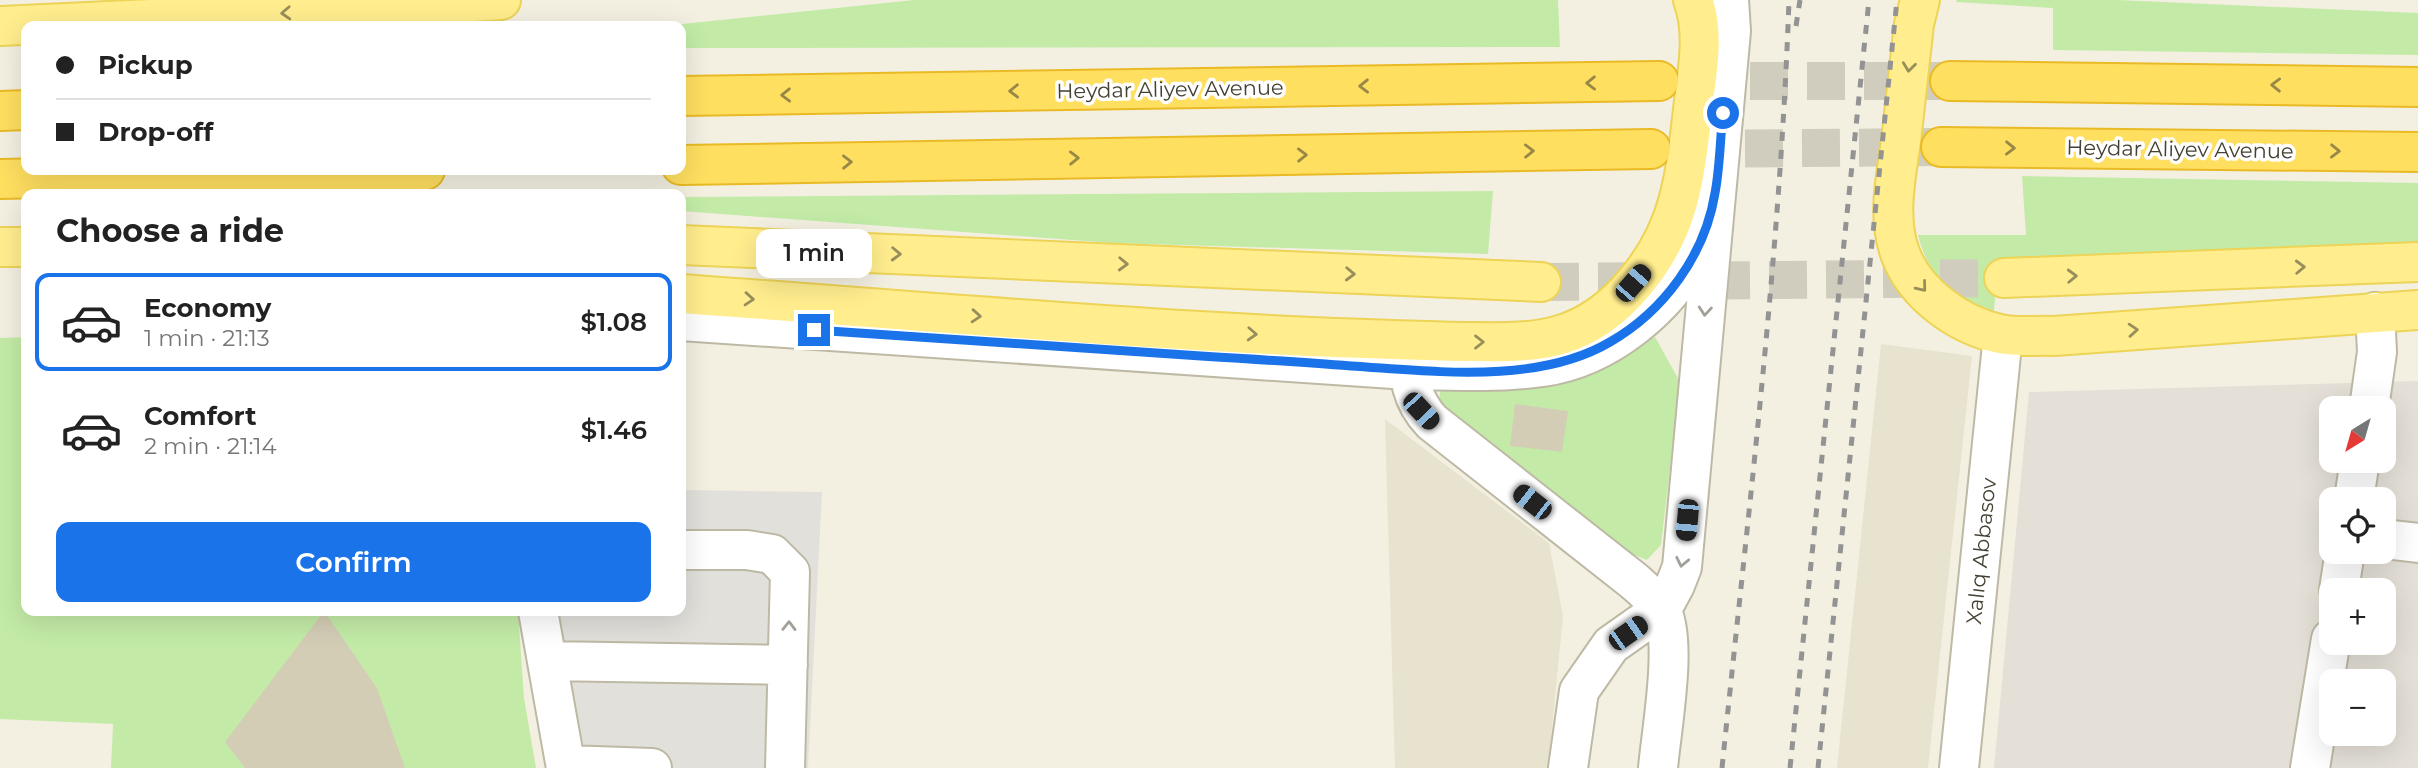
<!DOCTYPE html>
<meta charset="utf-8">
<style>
body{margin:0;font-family:Montserrat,sans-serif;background:#f2f2f2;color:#222;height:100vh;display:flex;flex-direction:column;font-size:26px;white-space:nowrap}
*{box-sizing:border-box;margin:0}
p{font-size:23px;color:#767676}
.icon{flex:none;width:38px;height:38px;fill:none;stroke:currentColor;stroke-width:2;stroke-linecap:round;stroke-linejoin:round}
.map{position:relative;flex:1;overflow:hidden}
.sheet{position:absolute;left:21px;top:189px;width:665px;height:427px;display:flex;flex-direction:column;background:#fff;border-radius:14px;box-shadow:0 7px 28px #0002}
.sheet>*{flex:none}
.banner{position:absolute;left:21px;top:21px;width:665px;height:154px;border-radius:14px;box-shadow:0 7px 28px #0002;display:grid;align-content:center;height:154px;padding:0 35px;background:#fff}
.needle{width:46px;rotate:217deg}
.tools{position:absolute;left:2319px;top:396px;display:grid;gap:14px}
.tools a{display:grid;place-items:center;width:77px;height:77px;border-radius:14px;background:#fff;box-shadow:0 7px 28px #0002;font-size:35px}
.end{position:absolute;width:32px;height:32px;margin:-16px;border:9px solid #1a73e8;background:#fff;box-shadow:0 0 0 4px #fff}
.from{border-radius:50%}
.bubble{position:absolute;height:49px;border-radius:14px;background:#fff;box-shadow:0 7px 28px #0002;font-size:23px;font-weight:600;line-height:49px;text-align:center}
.car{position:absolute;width:21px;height:42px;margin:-21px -10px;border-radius:9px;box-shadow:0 0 5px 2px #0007;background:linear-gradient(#222 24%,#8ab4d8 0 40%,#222 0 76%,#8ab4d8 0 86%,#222 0)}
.banner b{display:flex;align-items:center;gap:24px;height:66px;font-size:26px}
.banner b+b{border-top:2px solid #e0e0e0}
.banner i{width:18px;height:18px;background:#222}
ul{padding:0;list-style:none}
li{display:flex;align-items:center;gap:21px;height:98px;margin:0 14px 10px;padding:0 21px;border:4px solid transparent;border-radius:14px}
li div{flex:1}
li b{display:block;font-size:26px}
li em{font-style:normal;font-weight:600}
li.on{border-color:#1a73e8}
li>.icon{width:63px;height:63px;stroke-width:1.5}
h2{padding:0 35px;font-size:32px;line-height:84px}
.button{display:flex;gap:14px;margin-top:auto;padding:14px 35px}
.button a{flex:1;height:80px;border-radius:14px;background:#1a73e8;color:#fff;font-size:28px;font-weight:600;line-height:80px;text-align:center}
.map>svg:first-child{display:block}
</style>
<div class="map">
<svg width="2418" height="768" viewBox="0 0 2418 768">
<rect width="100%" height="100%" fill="#f3f0e2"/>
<path fill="#e7e3cf" d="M1881 344 1972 356 1928 768H1837Z
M1385 419 1549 543 1563 616 1548 768H1395Z"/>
<path fill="#e4e0d7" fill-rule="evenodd" d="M2418 381V768H1994L2029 392ZM2331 408H2384V460H2331ZM2331 499H2384V551H2331ZM2331 590H2384V642H2331ZM2331 681H2384V733H2331Z"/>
<path fill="#c3eba7" d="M914 0H1558L1560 47 681 48V26H663Z
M1957 0H2117L2418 13V55L2053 50V8L1956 2Z
M2022 176 2418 183V242L1998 260 1994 311C1952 295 1930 281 1918 235H2026Z
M1493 191 1488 254 1112 243 681 211V197Z
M26 337V611H518L524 698 536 768H111L113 724 0 719V338Z
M1655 337 1680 382 1661 545 1647 560 1632 554 1450 415 1439 404 1440 391C1470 379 1515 393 1548 386 1586 378 1621 356 1655 337Z"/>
<path fill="#e2e0db" d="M681 490 822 492 808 768H581L552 611H681Z"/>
<path fill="#d4cdb6" d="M1515 404 1568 411 1562 452 1510 446Z
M324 611 377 688 405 768H245L225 742Z"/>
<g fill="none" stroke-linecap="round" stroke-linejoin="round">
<path stroke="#d0cdbf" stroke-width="38" stroke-dasharray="38 19" stroke-linecap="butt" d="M1541 282 2004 278"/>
<path stroke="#d0cdbf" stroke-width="38" stroke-dasharray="38 19" stroke-linecap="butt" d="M1693 81H1950
M1688 149 1941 147"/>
<defs>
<path id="minor" d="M681 321 1408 370C1453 371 1498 373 1543 367 1607 358 1668 308 1697 251 1706 233 1710 213 1715 195
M1408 347C1408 376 1411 400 1432 422L1634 581C1643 589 1654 598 1660 608 1679 636 1661 732 1658 768
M2369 408 2377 352 2375 312
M2354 499 2360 460
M2384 539 2418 543
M681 550H747L772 554 790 572 785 768
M2339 590 2345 551
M538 611 566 768
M547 661 788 665
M566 765 652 768
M1568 768 1579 691 1611 645 1662 609 1675 585 1682 567 1731 31 1729 0
M1959 768 2003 335
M2310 768 2331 639"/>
<path id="major" d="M1920 0 1914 24C1910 63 1905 102 1901 141 1896 177 1887 217 1900 253 1915 294 1958 325 2000 334 2017 338 2036 335 2054 336L2418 310
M0 26 366 9 501 0
M681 245 1541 282
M0 247H26
M2004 278 2418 262
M681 294C891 309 1101 327 1311 337 1362 339 1413 341 1464 342 1495 342 1530 344 1560 335 1617 319 1663 257 1678 202 1687 169 1690 135 1694 101 1698 68 1705 32 1693 0"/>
<path id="highway" d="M1950 81 2418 87
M681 96 1659 81
M0 111 26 110
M1941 147 2418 152
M681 165 1651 149
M0 179 425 170"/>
</defs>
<use href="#minor" stroke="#beb9a4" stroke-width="42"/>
<use href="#major" stroke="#edd356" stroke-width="42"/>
<use href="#highway" stroke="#e9ba25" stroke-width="42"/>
<use href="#minor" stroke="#fff" stroke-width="38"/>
<use href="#major" stroke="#ffed8e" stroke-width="38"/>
<use href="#highway" stroke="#ffdf60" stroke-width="38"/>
<path stroke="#939393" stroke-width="5" stroke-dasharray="9 9" stroke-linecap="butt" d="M1796 26 1800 0
M1722 768C1748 513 1780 257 1789 0
M1790 768 1869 0
M1818 768 1897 0"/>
</g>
<defs><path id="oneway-chevron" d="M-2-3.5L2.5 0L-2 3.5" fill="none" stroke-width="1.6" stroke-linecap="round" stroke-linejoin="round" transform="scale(1.75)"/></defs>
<g stroke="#988e5b">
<use href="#oneway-chevron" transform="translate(286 13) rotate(177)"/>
<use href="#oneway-chevron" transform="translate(1909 67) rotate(97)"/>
<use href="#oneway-chevron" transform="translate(896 254) rotate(2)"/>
<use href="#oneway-chevron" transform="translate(1123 264) rotate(2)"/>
<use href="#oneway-chevron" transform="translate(2300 267) rotate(-2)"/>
<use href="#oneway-chevron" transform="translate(1350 274) rotate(2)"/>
<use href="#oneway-chevron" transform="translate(2072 276) rotate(-2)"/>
<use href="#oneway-chevron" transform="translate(1922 287) rotate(51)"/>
<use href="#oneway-chevron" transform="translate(749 299) rotate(4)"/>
<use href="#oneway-chevron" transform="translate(976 316) rotate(4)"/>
<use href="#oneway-chevron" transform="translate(2133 330) rotate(-4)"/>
<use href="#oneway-chevron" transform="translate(1252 334) rotate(3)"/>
<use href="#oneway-chevron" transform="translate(1479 342)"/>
</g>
<g stroke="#988847">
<use href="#oneway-chevron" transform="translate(1591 83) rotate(179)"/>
<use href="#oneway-chevron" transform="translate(2276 85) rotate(-179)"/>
<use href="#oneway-chevron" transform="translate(1364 86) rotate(179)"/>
<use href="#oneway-chevron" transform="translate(1014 91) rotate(179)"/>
<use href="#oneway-chevron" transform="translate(786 95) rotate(179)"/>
<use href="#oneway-chevron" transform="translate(2010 148) rotate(1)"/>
<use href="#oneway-chevron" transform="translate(1529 151) rotate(-1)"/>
<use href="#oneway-chevron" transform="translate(2335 151) rotate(1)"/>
<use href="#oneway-chevron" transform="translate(1302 155) rotate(-1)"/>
<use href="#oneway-chevron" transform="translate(1074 158) rotate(-1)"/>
<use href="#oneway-chevron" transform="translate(847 162) rotate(-1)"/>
</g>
<g stroke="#a2a098">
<use href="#oneway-chevron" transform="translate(1705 311) rotate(95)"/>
<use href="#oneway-chevron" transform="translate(1682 562) rotate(102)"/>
<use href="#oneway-chevron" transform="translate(789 626) rotate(-89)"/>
</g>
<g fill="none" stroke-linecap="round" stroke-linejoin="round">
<path stroke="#1a73e8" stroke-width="9" d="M814 330C943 339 1072 347 1201 356 1251 359 1301 362 1351 366 1433 371 1537 385 1610 342 1664 311 1705 255 1715 193 1720 167 1720 139 1723 113"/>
</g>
<g text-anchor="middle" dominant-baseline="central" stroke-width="7" stroke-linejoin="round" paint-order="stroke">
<g font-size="21" fill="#444032" stroke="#fff">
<text transform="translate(1170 89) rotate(-1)">Heydar Aliyev Avenue</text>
<text transform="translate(2180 149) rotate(1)">Heydar Aliyev Avenue</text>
<text transform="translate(1981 551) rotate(-84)">Xalıq Abbasov</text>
</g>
</g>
</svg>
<div class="tools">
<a><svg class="needle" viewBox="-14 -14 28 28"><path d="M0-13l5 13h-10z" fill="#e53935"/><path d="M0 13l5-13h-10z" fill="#767676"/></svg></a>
<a><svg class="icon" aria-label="locate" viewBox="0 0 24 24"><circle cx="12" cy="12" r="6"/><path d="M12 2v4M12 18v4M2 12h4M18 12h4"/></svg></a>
<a>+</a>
<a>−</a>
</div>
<i class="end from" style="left:1723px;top:113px"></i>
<i class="end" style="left:814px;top:330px"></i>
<div class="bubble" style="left:756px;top:229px;width:116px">1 min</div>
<i class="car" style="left:1633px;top:283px;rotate:41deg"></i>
<i class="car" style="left:1421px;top:411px;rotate:137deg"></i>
<i class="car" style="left:1532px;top:502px;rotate:308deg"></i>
<i class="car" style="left:1687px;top:520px;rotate:185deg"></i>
<i class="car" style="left:1628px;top:633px;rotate:55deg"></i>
<div class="banner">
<b><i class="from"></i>Pickup</b>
<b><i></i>Drop-off</b>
</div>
<section class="sheet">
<h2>Choose a ride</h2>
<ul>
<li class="on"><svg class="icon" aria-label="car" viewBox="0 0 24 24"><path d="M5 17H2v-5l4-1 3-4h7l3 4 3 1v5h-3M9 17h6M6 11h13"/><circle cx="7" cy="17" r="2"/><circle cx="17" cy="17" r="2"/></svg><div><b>Economy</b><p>1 min · 21:13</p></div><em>$1.08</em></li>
<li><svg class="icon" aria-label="car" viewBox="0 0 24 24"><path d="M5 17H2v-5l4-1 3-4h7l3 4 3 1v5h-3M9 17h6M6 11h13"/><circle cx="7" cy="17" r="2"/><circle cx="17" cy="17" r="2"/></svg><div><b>Comfort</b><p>2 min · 21:14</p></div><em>$1.46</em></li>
</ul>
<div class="button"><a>Confirm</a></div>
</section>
</div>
